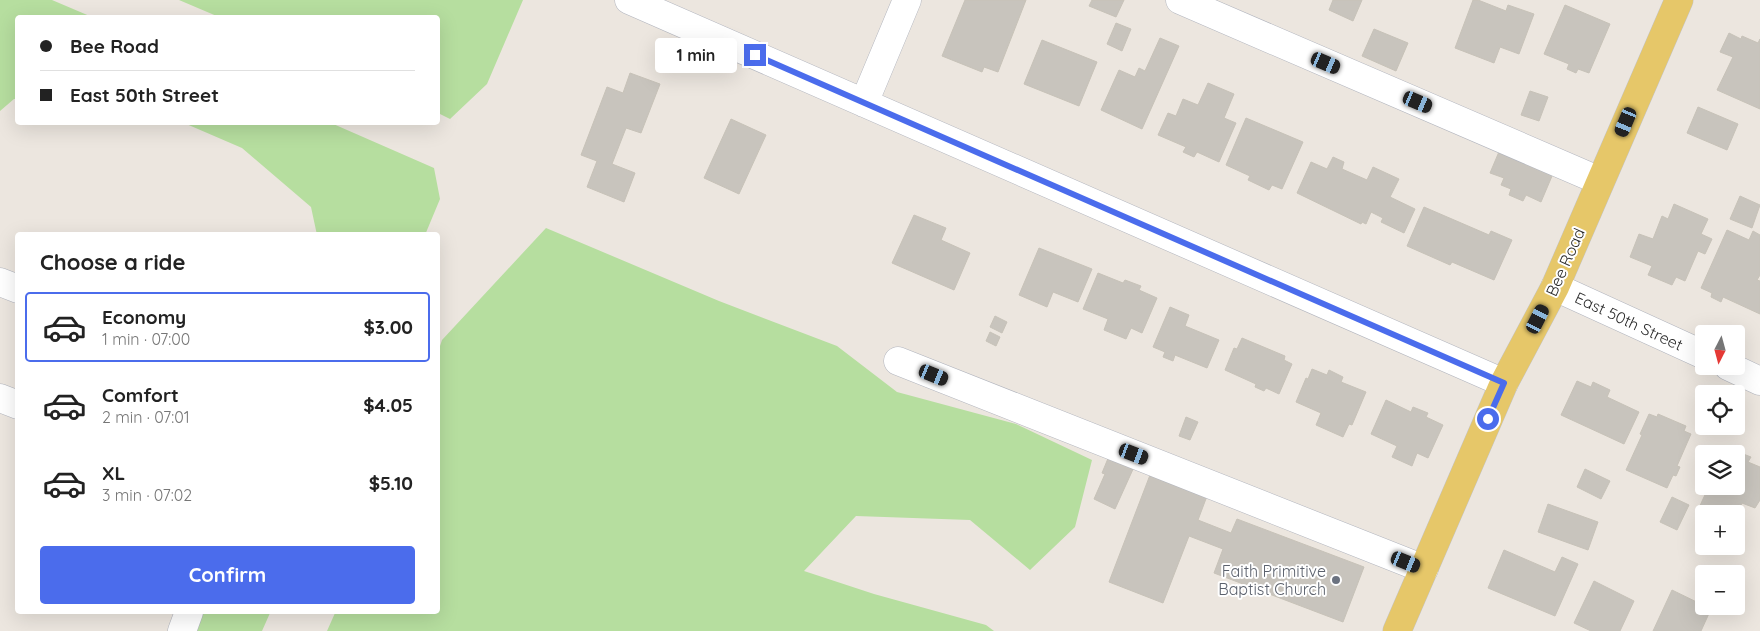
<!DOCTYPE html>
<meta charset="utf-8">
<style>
body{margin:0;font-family:Quicksand,sans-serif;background:#f2f2f2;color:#222;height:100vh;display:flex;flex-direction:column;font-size:19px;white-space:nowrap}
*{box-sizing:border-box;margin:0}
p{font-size:16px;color:#767676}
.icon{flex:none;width:28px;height:28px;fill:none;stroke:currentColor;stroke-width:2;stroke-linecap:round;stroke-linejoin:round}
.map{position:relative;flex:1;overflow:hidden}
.side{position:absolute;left:15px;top:232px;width:425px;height:382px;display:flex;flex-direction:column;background:#fff;border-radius:5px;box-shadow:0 5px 20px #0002}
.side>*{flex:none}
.banner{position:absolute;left:15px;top:15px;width:425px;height:110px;border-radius:5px;box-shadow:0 5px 20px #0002;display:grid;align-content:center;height:110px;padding:0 25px;background:#fff}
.needle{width:32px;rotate:186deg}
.controls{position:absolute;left:1695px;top:325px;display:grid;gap:10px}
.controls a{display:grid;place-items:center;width:50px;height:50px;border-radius:5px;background:#fff;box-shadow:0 5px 20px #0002;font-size:25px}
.end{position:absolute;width:22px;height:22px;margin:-11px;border:6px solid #4b6cec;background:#fff;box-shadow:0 0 0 2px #fff}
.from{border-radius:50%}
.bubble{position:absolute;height:35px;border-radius:5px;background:#fff;box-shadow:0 5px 20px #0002;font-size:16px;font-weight:700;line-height:35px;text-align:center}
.car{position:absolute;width:15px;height:30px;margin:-15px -8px;border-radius:6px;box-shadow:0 0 4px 1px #0007;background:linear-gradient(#222 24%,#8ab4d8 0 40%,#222 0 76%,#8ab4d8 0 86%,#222 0)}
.banner b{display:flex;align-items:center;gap:18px;height:48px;font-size:19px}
.banner b+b{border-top:1px solid #e0e0e0}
.banner i{width:12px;height:12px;background:#222}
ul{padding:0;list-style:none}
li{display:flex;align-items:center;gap:15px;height:70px;margin:0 10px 8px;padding:0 15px;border:2px solid transparent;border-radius:5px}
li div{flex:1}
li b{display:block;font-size:19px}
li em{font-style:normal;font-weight:700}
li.active{border-color:#4b6cec}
li>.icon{width:45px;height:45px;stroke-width:1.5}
h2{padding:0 25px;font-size:22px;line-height:60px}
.button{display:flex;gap:10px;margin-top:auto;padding:10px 25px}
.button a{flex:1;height:58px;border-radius:5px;background:#4b6cec;color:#fff;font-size:20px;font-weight:700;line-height:58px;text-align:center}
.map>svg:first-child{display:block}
</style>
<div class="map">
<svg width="1760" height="631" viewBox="0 0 1760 631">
<rect width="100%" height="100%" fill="#ece6df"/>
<path fill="#b6de9f" d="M0 0H52L92 17 18 18 17 99H14L0 111Z
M179 0H523L487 84 450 119 438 113V18L219 17Z
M184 123H331L434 168 440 199 425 235H317L311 207 242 148Z
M546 228 719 301 837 346 897 392 1016 424 1092 460 1075 527 1030 570 970 520 856 516 804 571 874 594 986 625 994 631H327L335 613 438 612V352L442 340Z
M203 613H270L262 631H196Z"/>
<path fill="#c8c4bd" stroke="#c7c2b8" d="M965 0H1026L998 72 984 67 982 72 942 56Z
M1092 0H1124L1116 17 1089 6Z
M1333 0H1362L1353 21 1329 10Z
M1473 0H1478L1506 11 1508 5 1534 14 1519 54 1500 47 1494 63 1455 48Z
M1565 5 1610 24 1589 73 1578 69 1576 73 1567 69 1569 64 1544 54Z
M1116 23 1131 29 1122 51 1107 44Z
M1374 29 1408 43 1396 71 1362 56Z
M1729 33 1741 39 1742 36 1758 43 1760 39V109L1717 90 1733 57 1720 52Z
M1160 38 1179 46 1142 129 1101 110 1119 70 1135 77 1139 68 1145 71Z
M1042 40 1097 62 1079 106 1024 84Z
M630 73 660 84 641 133 626 128 612 164 635 173 624 202 587 187 597 161 581 155 607 87 623 93Z
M1208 83 1234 94 1224 118 1236 123 1219 162 1197 152 1194 157 1183 152 1186 147 1158 135 1168 113 1176 116 1183 99 1198 105Z
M1530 91 1548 97 1539 121 1521 115Z
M1698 107 1738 124 1727 150 1687 133Z
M1246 118 1303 142 1282 189 1272 185 1269 190 1248 180 1250 176 1226 165Z
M731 119 766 135 739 194 704 178Z
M1501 147 1555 169 1541 202 1526 195 1523 201 1509 195 1511 189 1501 185 1504 178 1490 173Z
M1333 157 1344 162 1342 169 1367 180 1373 167 1399 179 1390 197 1415 209 1404 233 1381 222 1383 218 1371 212 1366 224 1362 222 1361 224 1297 193 1311 162 1327 169Z
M1740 196 1760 205 1752 228 1730 219Z
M1674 204 1708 219 1701 234 1712 239 1705 254 1698 251 1685 281 1676 277 1672 285 1648 275 1652 266 1630 257 1639 234 1653 239 1662 216 1668 219Z
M1424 207 1489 235 1491 231 1512 240 1494 280 1452 262 1450 265 1407 246Z
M914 215 946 228 941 240 970 253 954 290 892 263Z
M1727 230 1749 240 1753 231 1760 235V275L1757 280 1760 281V314L1723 297 1721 302 1711 297 1712 293 1701 288Z
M1039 248 1092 269 1078 302 1053 292 1047 307 1019 295Z
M1098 273 1123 283 1125 280 1141 286 1139 290 1157 298 1142 333 1131 328 1126 339 1104 330 1108 319 1083 309Z
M1170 307 1189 315 1185 326 1219 340 1207 368 1175 355 1173 361 1163 357 1165 352 1153 347Z
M995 316 1007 322 1002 333 990 327Z
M990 332 1000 337 996 346 986 341Z
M1242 338 1285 356 1284 360 1292 364 1279 394 1266 388 1264 391 1255 387 1256 384 1225 370 1234 348 1237 349Z
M1312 369 1327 375 1329 370 1343 377 1341 382 1366 392 1352 425 1349 424 1343 437 1316 425 1321 413 1296 402 1306 378 1308 379Z
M1577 381 1591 387 1593 382 1610 390 1607 397 1639 412 1624 444 1561 415Z
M1386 400 1411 412 1413 407 1428 413 1426 417 1443 425 1428 458 1417 453 1412 466 1392 457 1397 446 1371 434Z
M1649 414 1657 417 1658 414 1686 426 1684 431 1691 434 1677 466 1680 467 1676 476 1673 475 1667 488 1626 470 1642 435 1640 434Z
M1186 417 1198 422 1190 440 1179 436Z
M1738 452 1751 457 1748 462 1760 467V500L1755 508 1742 503 1736 516V514H1707L1698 510 1709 486H1736V456Z
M1109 456 1134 467 1115 509 1094 499 1105 474 1102 473Z
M1585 469 1610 481 1601 499 1577 487Z
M1150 475 1207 496 1198 520 1231 533 1237 519 1364 567 1343 622 1214 573 1223 549 1189 536 1163 603 1109 582Z
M1672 497 1689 505 1677 530 1660 522Z
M1548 504 1598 522 1588 550 1538 532Z
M1504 550 1555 572 1562 557 1578 564 1555 616 1488 588Z
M1594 581 1634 601 1620 631H1591L1574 623Z
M1672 590 1711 609 1701 631H1653Z"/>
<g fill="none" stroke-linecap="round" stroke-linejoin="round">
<defs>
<path id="minor" d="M629 0 1504 383
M1180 0 1600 181
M864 103 907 0
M0 282 18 289
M1555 287 1704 355
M898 361 1424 569
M1728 366 1760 381
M0 398 18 405
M182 631 189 612"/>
<path id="major" d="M1397 631 1504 383 1555 287 1679 0"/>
</defs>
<use href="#minor" stroke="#b2b5be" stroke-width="29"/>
<use href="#major" stroke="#c4c4c4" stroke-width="29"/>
<use href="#minor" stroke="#fff" stroke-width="28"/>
<use href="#major" stroke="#e6c769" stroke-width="28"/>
</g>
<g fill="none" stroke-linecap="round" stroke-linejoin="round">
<path stroke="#4b6cec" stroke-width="6" d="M755 55 1504 383 1488 419"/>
</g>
<circle fill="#6b7280" stroke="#fff" stroke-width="2" cx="1336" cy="580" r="5"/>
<g text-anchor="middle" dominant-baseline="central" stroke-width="4" stroke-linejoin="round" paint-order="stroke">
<g font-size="16" fill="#2b2b2b" stroke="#fff">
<text transform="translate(1565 262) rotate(-66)">Bee Road</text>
<text transform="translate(1629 321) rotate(25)">East 50th Street</text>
</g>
<g font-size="16" fill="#5b616d" stroke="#fff" text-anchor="end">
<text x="1326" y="571">Faith Primitive<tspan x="1326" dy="18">Baptist Church</tspan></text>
</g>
</g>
</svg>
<div class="controls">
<a><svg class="needle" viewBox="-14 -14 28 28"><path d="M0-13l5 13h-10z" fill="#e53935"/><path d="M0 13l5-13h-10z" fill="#767676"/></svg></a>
<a><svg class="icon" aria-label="locate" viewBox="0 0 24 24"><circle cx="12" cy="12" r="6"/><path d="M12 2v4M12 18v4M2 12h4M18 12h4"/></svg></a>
<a><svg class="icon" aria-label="layers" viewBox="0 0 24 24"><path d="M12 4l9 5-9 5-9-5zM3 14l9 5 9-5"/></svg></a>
<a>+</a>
<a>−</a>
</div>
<i class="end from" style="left:1488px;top:419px"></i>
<i class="end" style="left:755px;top:55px"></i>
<div class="bubble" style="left:655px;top:38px;width:82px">1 min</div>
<i class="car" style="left:1326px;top:63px;rotate:113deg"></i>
<i class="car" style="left:1418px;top:102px;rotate:113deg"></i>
<i class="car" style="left:1626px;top:122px;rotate:203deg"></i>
<i class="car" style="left:1538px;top:319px;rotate:27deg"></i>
<i class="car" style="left:934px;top:375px;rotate:112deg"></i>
<i class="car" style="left:1134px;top:454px;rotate:111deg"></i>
<i class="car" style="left:1406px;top:562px;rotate:112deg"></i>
<div class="banner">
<b><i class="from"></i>Bee Road</b>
<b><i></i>East 50th Street</b>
</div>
<section class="side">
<h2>Choose a ride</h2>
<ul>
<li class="active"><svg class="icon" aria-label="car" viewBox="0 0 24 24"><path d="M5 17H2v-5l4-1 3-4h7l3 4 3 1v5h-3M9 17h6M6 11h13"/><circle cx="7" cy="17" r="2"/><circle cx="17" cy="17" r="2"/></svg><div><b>Economy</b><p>1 min · 07:00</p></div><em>$3.00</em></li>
<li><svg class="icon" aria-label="car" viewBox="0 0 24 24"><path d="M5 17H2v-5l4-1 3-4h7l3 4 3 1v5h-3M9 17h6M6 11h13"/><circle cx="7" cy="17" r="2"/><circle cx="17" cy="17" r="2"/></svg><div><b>Comfort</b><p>2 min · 07:01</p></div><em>$4.05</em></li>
<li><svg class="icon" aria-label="car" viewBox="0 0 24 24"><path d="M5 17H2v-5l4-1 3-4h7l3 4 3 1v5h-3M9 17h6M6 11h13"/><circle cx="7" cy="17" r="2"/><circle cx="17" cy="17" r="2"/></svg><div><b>XL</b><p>3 min · 07:02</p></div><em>$5.10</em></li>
</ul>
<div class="button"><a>Confirm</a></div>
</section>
</div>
